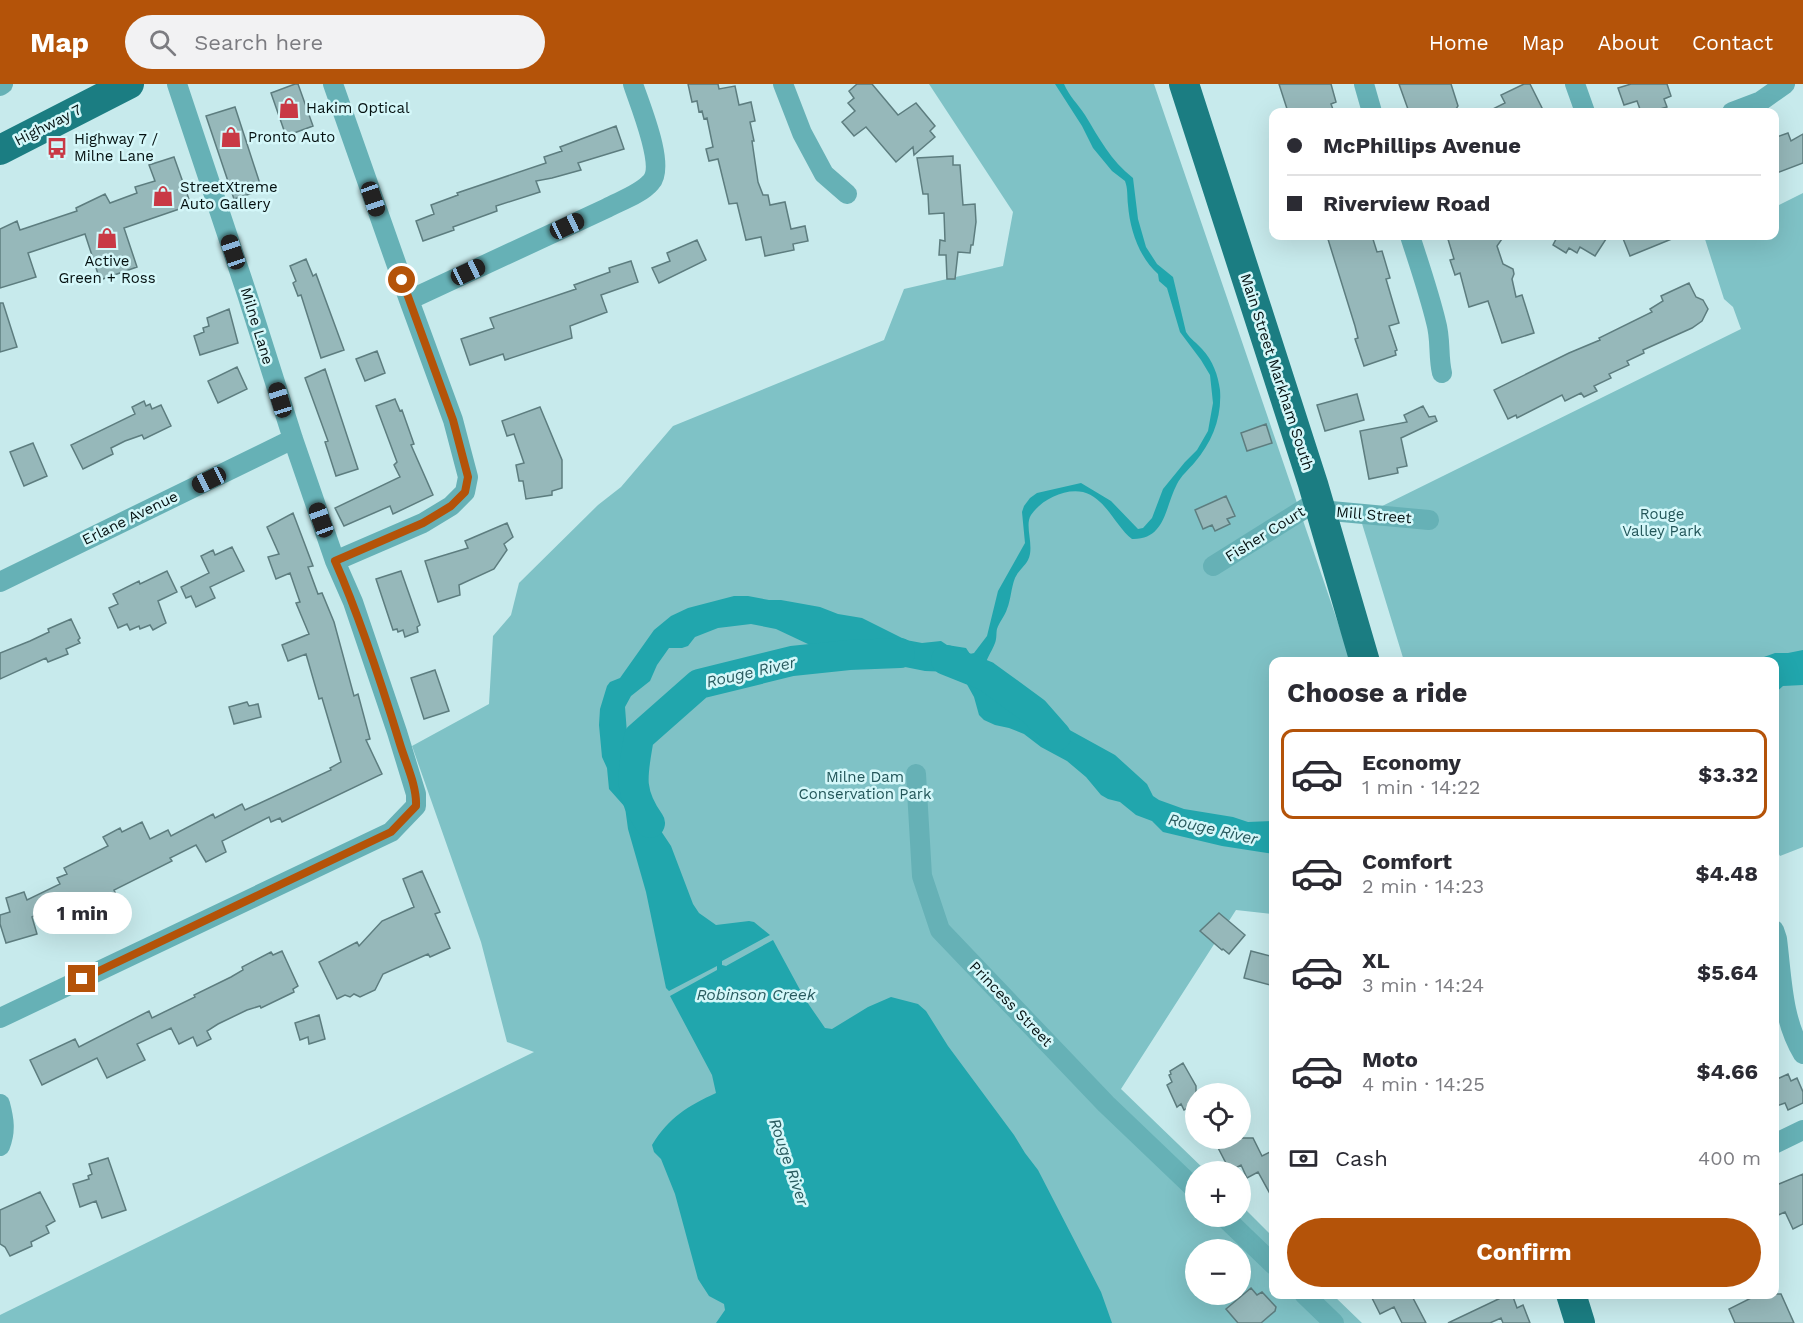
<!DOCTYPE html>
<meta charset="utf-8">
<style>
body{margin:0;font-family:"Work Sans",sans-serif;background:#f2f2f3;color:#2b2b33;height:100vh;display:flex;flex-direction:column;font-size:22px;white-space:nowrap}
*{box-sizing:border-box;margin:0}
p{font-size:20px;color:#7c7c81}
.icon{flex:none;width:33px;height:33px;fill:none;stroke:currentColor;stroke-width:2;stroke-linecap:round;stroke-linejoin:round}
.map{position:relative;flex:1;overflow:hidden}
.drawer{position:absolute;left:1269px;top:573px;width:510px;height:642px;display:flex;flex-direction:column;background:#fff;border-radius:12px;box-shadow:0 6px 24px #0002}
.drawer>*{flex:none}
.hud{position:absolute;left:1269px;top:24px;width:510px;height:132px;border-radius:12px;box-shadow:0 6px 24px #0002;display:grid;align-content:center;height:132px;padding:0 18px;background:#fff}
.fabs{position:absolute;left:1185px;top:999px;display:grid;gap:12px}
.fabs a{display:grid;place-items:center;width:66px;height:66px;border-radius:50%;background:#fff;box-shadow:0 6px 24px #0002;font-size:30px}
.end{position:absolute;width:27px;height:27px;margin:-14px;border:8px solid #b45309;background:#fff;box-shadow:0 0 0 3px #fff}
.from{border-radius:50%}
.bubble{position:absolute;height:42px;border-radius:21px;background:#fff;box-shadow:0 6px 24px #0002;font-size:20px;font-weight:700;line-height:42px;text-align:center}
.car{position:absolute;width:18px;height:36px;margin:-18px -9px;border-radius:8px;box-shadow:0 0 4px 2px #0007;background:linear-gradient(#222 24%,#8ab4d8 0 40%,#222 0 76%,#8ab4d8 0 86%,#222 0)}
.hud b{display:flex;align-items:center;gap:21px;height:57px;font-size:22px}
.hud b+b{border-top:2px solid #e1e1e2}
.hud i{width:15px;height:15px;background:#2b2b33}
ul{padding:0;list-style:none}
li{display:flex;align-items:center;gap:18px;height:90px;margin:0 12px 9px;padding:0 6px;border:3px solid transparent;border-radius:12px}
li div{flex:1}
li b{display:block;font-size:22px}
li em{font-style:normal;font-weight:700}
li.current{border-color:#b45309}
li>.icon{width:54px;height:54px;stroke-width:1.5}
h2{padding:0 18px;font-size:27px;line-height:72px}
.pay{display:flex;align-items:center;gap:15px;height:66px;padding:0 18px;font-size:22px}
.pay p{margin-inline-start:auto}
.cta{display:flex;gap:12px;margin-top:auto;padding:12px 18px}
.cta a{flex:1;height:69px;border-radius:36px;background:#b45309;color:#fff;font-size:24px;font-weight:700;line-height:69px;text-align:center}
header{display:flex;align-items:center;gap:36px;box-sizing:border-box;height:84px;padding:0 30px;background:#b45309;color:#fff}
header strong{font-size:28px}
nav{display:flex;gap:33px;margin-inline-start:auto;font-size:21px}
.search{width:420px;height:54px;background:#f2f2f3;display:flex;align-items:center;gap:15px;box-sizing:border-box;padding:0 21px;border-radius:33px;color:#7c7c81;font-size:22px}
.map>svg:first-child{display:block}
</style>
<header>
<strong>Map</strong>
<div class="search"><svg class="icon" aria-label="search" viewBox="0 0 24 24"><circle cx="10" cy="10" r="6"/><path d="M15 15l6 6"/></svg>Search here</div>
<nav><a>Home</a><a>Map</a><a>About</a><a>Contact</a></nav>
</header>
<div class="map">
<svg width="1803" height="1239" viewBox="0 0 1803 1239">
<rect width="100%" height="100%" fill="#c7eaec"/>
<path fill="#7fc2c6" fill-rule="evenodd" d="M929 0H1154L1351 577 1274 578 1273 830 1236 826 1121 1005 1206 1087 1196 1088V1132H1240L1241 1121 1273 1153 1274 1210 1333 1211 1362 1239H0V1231L534 968 507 958 481 858 412 662 489 620 493 552 511 531 519 499 598 421 621 403 673 342 884 256 904 205 1003 182 1013 128ZM1196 1166H1240V1210H1196Z
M1803 109V763L1780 772 1775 764 1774 578 1404 577 1360 433 1741 245 1733 223 1724 215 1704 152H1774L1775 123Z"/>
<path fill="#21a6ad" d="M1055 0H1064C1069 12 1078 20 1085 31 1099 54 1111 77 1133 94L1138 135 1146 163 1157 180 1173 193 1186 248C1191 256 1197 259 1202 265 1213 277 1218 291 1220 306 1222 334 1212 358 1195 378 1189 385 1181 392 1177 400 1165 422 1166 456 1132 455 1115 442 1106 414 1083 408 1064 404 1041 416 1031 431 1024 442 1035 462 1028 476 1025 482 1018 487 1015 494 1011 504 1011 515 1007 525 1005 532 999 538 997 545 996 549 997 554 995 559 991 570 982 579 985 593L994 606 1006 617 1021 623 1046 626 1066 644 1115 671 1147 700 1153 712 1159 716 1184 725 1233 733 1248 738 1273 737V770L1222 762 1163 748 1152 737 1136 731 1120 718 1108 715 1101 711 1086 693 1067 677 1041 663 1024 650 1009 644 995 641 984 636 979 631 974 613 964 595 951 588 925 587 900 582 840 565 810 561 776 545 751 540 718 544 695 553 688 562 682 564H669L657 581 650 597 631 612 625 623 630 689 635 704 647 726 671 762 693 820 699 829 716 841 749 837 754 838 770 851 722 877V881L726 882 773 856 805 915 825 944 832 945 868 923 891 913 918 920 926 927 948 962 1014 1051 1025 1069 1038 1086 1101 1208 1112 1239H716L725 1226 724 1220 709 1212 698 1195 675 1110 661 1075 654 1068 652 1061C669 1033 688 1022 716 1009L712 991 670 912 717 886V882L669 907 666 904 646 808 628 745 625 723 609 705 607 684 602 673 599 641 600 625 607 602 610 598 620 594 654 546 671 532 688 524 734 512H748L769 516H781L820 523 838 530 862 534 906 556 922 559 941 557 947 561 966 564 970 570 974 569 987 552 998 507 1025 459 1022 428 1024 422 1030 414 1037 409 1081 399 1111 417 1138 445 1143 444 1152 434 1163 405 1185 378 1197 366 1208 347 1213 319 1210 291 1201 276 1180 248 1167 204 1159 197 1158 190C1139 173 1130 146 1128 121 1127 112 1128 105 1125 97L1112 87 1093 64 1082 42Z
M1803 566V601L1783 602 1775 609 1774 578 1753 577 1775 569H1788Z"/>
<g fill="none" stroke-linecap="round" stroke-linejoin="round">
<path stroke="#21a6ad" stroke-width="30" d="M946 576 986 592 1034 627 1056 652
M650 739C627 707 633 689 639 653L699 600 792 577 849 571 900 569"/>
</g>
<path fill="#96b8ba" stroke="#5d7d7f" stroke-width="1.5" d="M295 0H298L313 42 286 52 271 9Z
M688 0H718L719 5 735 2 739 21 751 18 755 37 750 38 754 57H752L758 98 763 111H768L770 121 785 118 791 145 805 142 808 157 793 160 794 166 765 172 761 153 746 156 737 119 729 120 718 75 709 77 706 65 713 63 707 34 704 35 702 27 699 28 697 17 692 18Z
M857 0H872L898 31 916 19 935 42 930 47 935 53 914 71 913 63 896 78 866 43 854 52 842 38 855 27 848 19 854 14 849 7Z
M1279 0H1331L1336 18 1331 20 1334 28H1288Z
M1399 0H1451L1458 22 1454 28H1409Z
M1524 0H1530L1542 24 1533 28H1487L1505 19 1501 11Z
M1631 0H1667L1671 12 1664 15 1667 23 1650 28H1641L1637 17 1624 21 1618 4Z
M235 23 262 106 234 115 206 32Z
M616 42 624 65 578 79 581 86 552 94 536 97 540 108 496 122 497 127 453 143 454 146 423 157 416 137 434 130 431 121 458 111 457 109 546 79 544 73 562 67 560 63Z
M1788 49 1791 57 1803 50V79L1774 90V54Z
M953 72V81H960L963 121 975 120 976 138 973 161H971L970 169 958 168 955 195H947L946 171H939L940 156 945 157 944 129 929 130 928 110H923L917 74Z
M174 73 191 121 124 144 137 183 100 196 85 150 28 169 36 193 0 204V145L17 137 20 146 77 127 76 124 105 110 110 119 137 109 135 103 155 97 149 81Z
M1327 152H1372L1377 168 1382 167 1390 194 1386 195 1399 239 1389 242 1397 266 1395 267 1396 271 1364 282 1355 255 1358 254 1355 242Z
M1447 152H1504L1497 162 1503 180 1513 185 1514 190 1512 195 1516 213 1522 211 1534 249 1502 259 1488 217 1469 223 1460 189 1455 191 1450 176 1454 175Z
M1550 152H1608L1595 172 1580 163 1577 169 1569 164 1566 169 1553 161 1556 155Z
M1622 152H1679L1630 172Z
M697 156 706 176 659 199 652 184 670 177 667 169Z
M306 175 313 192 316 190 344 266 321 274 301 211 298 212 293 199 296 197 290 182Z
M631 177 638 198 601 211 607 228 570 242 572 254 505 276 503 270 470 281 461 255 494 244 490 234 576 205 574 201 610 188 609 184Z
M1689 199 1696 213 1703 216 1708 225 1702 237 1692 244 1643 266 1644 269 1627 277 1629 281 1609 290 1611 294 1594 302 1597 307 1584 313 1581 309 1565 317 1562 311 1517 334 1516 331 1508 335 1494 306 1569 269 1600 256 1599 254 1652 228 1650 225 1663 217 1661 212Z
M0 219H3L17 263 0 268Z
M229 225 238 259 200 271 194 252 204 248 203 244 209 242 207 234Z
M377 267 385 289 365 297 356 275Z
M237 283 247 305 218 319 208 297Z
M325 285 358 385 336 392 325 358 328 357 305 294Z
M1357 310 1364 336 1325 347 1317 321Z
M395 315 400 327 402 326 414 360 411 361 433 411 393 430 390 422 344 442 335 424 400 393 394 381 397 378 376 322Z
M144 317 146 322 150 320 152 325 161 321 171 342 144 355 142 351 125 357 111 364 113 370 83 385 71 361 135 330 132 323Z
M1423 322 1429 333 1435 332 1437 337 1401 354 1407 382 1397 384 1398 389 1369 395 1360 347 1407 338 1404 331Z
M540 323 562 376V404L552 407V411L526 415 523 397H519L516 381 524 379 514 350 507 352 502 337Z
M1266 340 1272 359 1247 367 1241 349Z
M33 359 47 392 24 402 10 368Z
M1226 412 1235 432 1227 435 1230 440 1215 447 1212 441 1203 445 1195 426Z
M293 429 313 482 308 483 318 510 322 509 334 538 354 612 358 610 370 655 366 656 382 690 282 738 280 734 271 738 269 733 222 757 226 768 206 778 196 761 170 774 172 777 114 806 117 813 75 833 67 816 32 833 37 850 6 859 0 840V831L10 828 6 814 24 808 27 816 60 800 57 794 67 790 64 784 108 762 103 753 120 744 122 748 142 738 150 755 168 746 171 752 213 730 215 734 242 720 245 726 331 686 330 684 341 678 322 614 319 615 306 570 288 577 282 561 309 550 296 519 300 518 290 489 276 495 268 473 279 470 267 443Z
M507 439 513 453 504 460 507 466 494 485 459 501 460 511 438 518 425 477 468 464 465 457Z
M232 463 244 487 210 503 215 514 196 523 191 512 186 514 181 503 209 489 201 472 213 466 215 471Z
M167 487 177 508 158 517 166 539 153 546 150 541 140 545 139 542 130 546 127 540 118 544 109 524 118 520 113 510 139 497 140 500Z
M401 487 420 541 417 543 418 548 405 553 403 546 398 548 397 545 393 546 376 495Z
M71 535 80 554 78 556 80 559 66 565 68 570 48 578 46 574 0 595V569L30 557 49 548 48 545Z
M435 586 449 627 424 635 411 594Z
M247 618 249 622 258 620 261 633 234 640 229 623Z
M422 787 440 828 435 830 450 864 430 873 428 870 383 890 375 906 360 913 354 910 350 913 345 911 337 915 319 878 357 858 359 862 382 837 414 823 403 795Z
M1219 829 1245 851 1229 870 1223 865 1222 866 1200 847Z
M282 867 298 902 293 905 294 908 261 924 260 922 247 926 218 940 207 947 211 955 197 962 193 953 179 960 171 944 137 960 145 976 107 994 97 974 42 1001 30 976 75 955 79 963 149 927 152 934 195 913 194 911 231 893 243 886 242 883 271 868 273 871Z
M1251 867 1274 873V902L1244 894Z
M319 931 325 955 309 960 308 953 300 956 295 939Z
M1183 979 1196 1002V1020L1184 1026 1181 1020 1177 1023 1167 1001 1172 998 1169 991 1171 990 1170 987Z
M1788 990 1791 997 1797 994 1803 1008V1019L1788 1026 1785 1019 1774 1023V1005L1778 1003 1775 996Z
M1213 1054H1253L1262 1072 1274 1066V1117L1258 1088 1247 1094 1241 1081 1230 1087Z
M108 1074 126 1126 102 1134 96 1117 80 1123 73 1100 89 1095 88 1092 92 1090 89 1080Z
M1803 1090V1140L1793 1145 1785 1128 1774 1133V1102Z
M40 1108 55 1137 46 1142 49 1149 31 1158 32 1162 10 1172 5 1163 0 1160V1126Z
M1251 1204 1257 1211 1262 1208 1276 1223 1275 1227 1261 1239H1238L1226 1225Z
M1370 1210H1420L1413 1214 1426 1239H1402L1394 1223 1380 1230Z
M1509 1210H1512L1517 1224 1523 1221 1530 1239H1503L1501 1234 1490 1239H1448Z
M1759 1210H1781L1794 1239H1735L1729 1225Z"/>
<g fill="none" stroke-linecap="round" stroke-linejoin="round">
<path stroke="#66b1b6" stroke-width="20" d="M333 0 409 216 453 336 468 393 465 408 451 422 423 439 335 477
M783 0 802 49 824 90 847 110
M1364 0 1372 28
M1575 0 1585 28
M0 2 3 0
M1732 28 1761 17 1785 0
M1410 152C1419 180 1429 209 1436 238 1441 255 1438 272 1442 289
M409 216 607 124C620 117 641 110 651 98 666 82 639 19 633 0
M1320 426 1429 436
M1213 482 1317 417
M0 498 293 355
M916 690 922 792 940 846 1106 1020 1196 1106
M1774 846 1777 855C1782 894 1782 936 1803 970
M0 934 391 748 416 722V710L397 648 353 518 335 477 293 355 247 210 177 0
M0 1020C4 1035 6 1047 0 1062
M1774 1060 1803 1046
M1223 1132 1274 1181
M1304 1210 1334 1239"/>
<path stroke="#1b7d82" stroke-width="30" d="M1184 0 1313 400 1365 578
M0 66 129 0
M1571 1210 1580 1239"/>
</g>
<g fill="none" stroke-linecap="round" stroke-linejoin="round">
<path stroke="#b45309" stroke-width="8" d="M82 895 391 748 416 722C417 702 406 680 400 660 381 598 361 536 335 477L423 439 451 422 465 408 468 393 453 336 402 196"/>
</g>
<defs>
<symbol id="shop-bare" viewBox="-9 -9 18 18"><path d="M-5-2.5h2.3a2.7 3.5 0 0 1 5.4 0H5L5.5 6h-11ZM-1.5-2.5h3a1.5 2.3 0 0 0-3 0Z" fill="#c93945" stroke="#d4f7f9" stroke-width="2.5" paint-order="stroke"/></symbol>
<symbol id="bus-bare" viewBox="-9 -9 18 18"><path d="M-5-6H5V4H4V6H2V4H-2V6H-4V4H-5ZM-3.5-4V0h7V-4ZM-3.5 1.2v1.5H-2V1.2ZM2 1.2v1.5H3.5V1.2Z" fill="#c93945" stroke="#d4f7f9" stroke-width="2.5" paint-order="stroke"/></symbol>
</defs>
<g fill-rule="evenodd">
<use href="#shop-bare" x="274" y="9" width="30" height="30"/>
<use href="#shop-bare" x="216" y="38" width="30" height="30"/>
<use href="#bus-bare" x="42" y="49" width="30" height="30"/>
<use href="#shop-bare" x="148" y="97" width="30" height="30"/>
<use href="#shop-bare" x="92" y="139" width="30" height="30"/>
</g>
<g text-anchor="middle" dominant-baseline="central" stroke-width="5" stroke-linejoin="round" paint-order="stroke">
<g font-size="15" fill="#051111" stroke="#d4f7f9" text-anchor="start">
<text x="306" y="24">Hakim Optical</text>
<text x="248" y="53">Pronto Auto</text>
<text x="74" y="55">Highway 7 /<tspan x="74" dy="17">Milne Lane</tspan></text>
<text x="180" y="103">StreetXtreme<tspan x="180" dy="17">Auto Gallery</tspan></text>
<text x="107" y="177" text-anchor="middle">Active<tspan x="107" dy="17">Green + Ross</tspan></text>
</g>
<g font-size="15" fill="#051111" stroke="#d4f7f9">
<text transform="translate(48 41) rotate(-27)">Highway 7</text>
<text transform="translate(257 242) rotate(73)">Milne Lane</text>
<text transform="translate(1277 288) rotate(72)">Main Street Markham South</text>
<text transform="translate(1374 431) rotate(5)">Mill Street</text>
<text transform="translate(130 434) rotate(-26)">Erlane Avenue</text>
<text transform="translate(1265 450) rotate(-32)">Fisher Court</text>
<text transform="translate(1011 920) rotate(46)">Princess Street</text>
</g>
<g font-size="15" fill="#235659" stroke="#d4f7f9">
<text x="1662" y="430">Rouge<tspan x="1662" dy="17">Valley Park</tspan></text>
<text x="865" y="693">Milne Dam<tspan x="865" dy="17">Conservation Park</tspan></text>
</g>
<g font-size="16" font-style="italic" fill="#295b5f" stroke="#d4f7f9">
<text transform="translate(751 588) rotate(-13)">Rouge River</text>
<text transform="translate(1213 745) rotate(13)">Rouge River</text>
<text x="756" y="910">Robinson Creek</text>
<text transform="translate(789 1078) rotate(71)">Rouge River</text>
</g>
</g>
</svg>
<div class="fabs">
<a><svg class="icon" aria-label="locate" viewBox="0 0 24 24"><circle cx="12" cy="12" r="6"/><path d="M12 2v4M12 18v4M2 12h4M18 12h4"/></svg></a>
<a>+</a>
<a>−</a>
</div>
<i class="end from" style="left:402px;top:196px"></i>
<i class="end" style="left:82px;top:895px"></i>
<div class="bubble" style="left:33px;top:808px;width:99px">1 min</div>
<i class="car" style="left:373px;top:115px;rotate:161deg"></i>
<i class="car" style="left:567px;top:142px;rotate:65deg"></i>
<i class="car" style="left:233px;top:168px;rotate:341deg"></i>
<i class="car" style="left:468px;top:188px;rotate:65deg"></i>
<i class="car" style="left:280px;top:316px;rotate:343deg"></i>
<i class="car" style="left:209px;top:396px;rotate:244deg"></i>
<i class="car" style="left:321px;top:436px;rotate:340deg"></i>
<div class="hud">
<b><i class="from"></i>McPhillips Avenue</b>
<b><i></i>Riverview Road</b>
</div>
<section class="drawer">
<h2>Choose a ride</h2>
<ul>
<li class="current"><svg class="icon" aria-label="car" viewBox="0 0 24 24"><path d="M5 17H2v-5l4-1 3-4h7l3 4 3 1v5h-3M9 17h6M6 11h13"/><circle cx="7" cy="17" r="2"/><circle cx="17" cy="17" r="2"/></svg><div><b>Economy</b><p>1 min · 14:22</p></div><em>$3.32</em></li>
<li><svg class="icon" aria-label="car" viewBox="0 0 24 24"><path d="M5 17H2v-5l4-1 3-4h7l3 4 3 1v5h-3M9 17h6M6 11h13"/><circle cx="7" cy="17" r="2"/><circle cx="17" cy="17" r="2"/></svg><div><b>Comfort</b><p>2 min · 14:23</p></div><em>$4.48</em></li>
<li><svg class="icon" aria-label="car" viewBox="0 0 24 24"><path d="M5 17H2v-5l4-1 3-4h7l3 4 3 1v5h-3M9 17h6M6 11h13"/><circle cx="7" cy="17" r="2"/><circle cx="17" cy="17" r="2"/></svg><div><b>XL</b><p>3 min · 14:24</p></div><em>$5.64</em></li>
<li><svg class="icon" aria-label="car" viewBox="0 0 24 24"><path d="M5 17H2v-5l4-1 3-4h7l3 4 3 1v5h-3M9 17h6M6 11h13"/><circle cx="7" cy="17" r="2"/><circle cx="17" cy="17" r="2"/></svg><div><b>Moto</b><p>4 min · 14:25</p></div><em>$4.66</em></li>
</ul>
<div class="pay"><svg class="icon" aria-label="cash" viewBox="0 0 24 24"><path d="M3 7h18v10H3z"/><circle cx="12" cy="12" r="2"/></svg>Cash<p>400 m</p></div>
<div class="cta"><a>Confirm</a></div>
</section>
</div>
